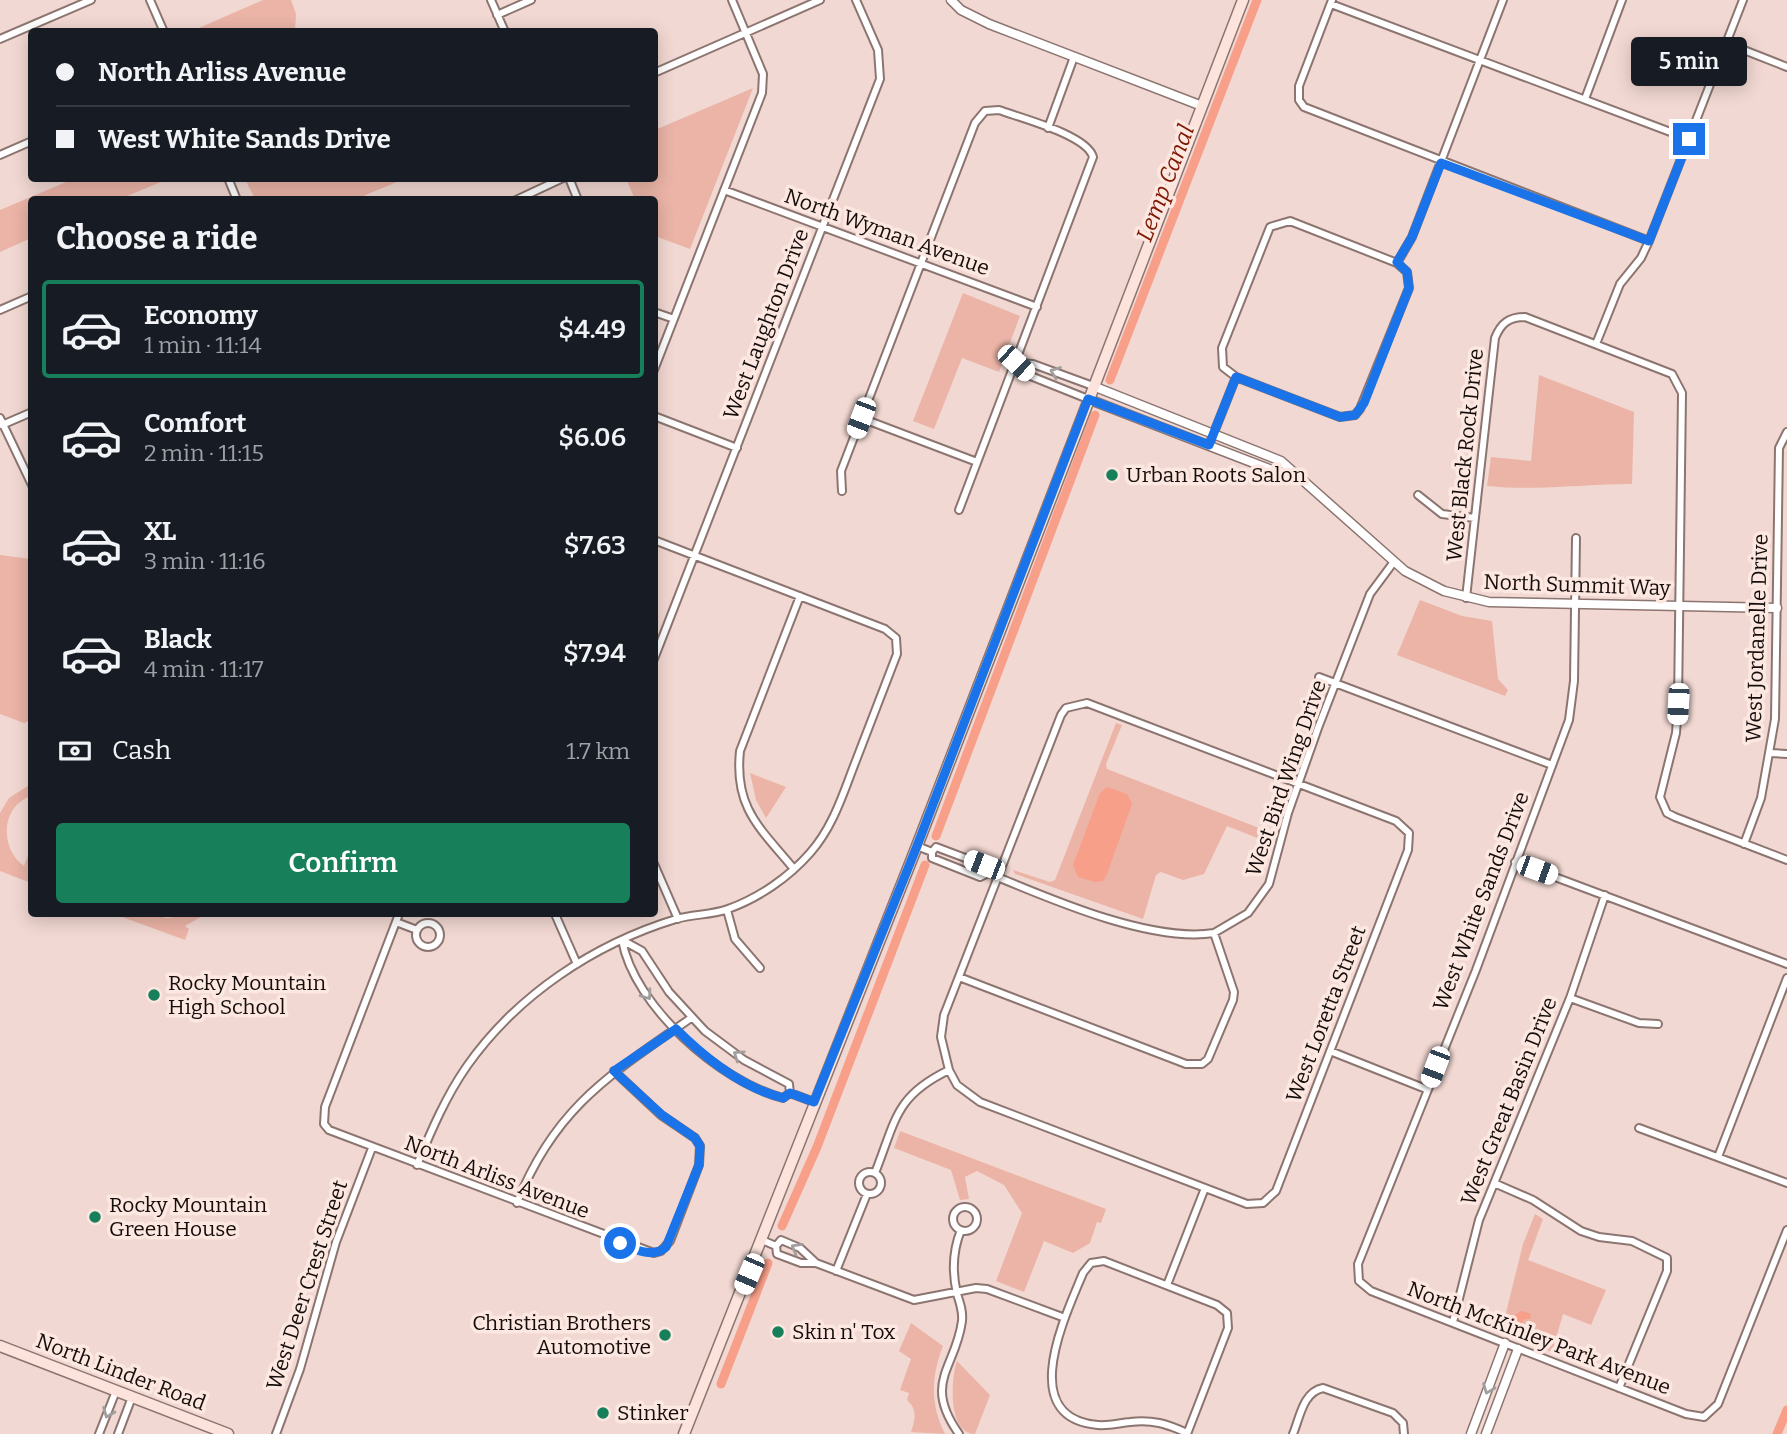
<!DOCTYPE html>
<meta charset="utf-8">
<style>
body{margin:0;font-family:Bitter,serif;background:#20242c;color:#f1f3f6;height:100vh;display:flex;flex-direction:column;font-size:26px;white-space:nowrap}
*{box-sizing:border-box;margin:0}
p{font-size:23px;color:#9ea1a6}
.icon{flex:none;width:38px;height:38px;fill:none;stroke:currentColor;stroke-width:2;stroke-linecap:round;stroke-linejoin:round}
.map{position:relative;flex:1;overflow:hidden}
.details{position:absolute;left:28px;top:196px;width:630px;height:721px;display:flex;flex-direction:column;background:#171b24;border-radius:7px;box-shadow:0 4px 18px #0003}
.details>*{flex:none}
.guide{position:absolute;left:28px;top:28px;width:630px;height:154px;border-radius:7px;box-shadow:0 4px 18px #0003;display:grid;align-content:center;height:154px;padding:0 28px;background:#171b24}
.end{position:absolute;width:32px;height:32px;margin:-16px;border:9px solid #1a73e8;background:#fff;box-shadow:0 0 0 4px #fff}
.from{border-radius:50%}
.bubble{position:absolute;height:49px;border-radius:7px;background:#171b24;box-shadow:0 4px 18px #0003;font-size:23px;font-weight:600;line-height:49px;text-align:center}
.car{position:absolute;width:21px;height:42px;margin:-21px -10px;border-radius:9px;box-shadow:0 0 5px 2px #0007;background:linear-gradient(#fff 24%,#345 0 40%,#fff 0 76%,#345 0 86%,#fff 0)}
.guide b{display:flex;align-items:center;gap:24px;height:66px;font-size:26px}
.guide b+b{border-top:2px solid #363941}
.guide i{width:18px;height:18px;background:#f1f3f6}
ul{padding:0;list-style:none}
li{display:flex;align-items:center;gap:21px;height:98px;margin:0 14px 10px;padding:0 14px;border:4px solid transparent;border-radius:7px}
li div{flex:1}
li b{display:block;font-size:26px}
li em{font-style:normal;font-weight:600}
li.active{border-color:#177f5a}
li>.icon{width:63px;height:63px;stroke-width:1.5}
h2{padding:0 28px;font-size:32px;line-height:84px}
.pay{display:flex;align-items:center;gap:18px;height:77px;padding:0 28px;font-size:26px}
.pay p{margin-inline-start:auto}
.button{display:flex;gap:14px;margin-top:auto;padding:14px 28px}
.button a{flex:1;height:80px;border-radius:7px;background:#177f5a;color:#fff;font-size:28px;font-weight:600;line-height:80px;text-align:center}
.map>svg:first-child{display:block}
</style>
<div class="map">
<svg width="1787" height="1434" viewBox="0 0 1787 1434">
<rect width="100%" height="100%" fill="#f2d8d2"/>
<path fill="#ebb4a7" d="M263 0H291L296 14 295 31H192Z
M753 88 690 249 655 236 654 200 635 199 626 179 654 178 655 130Z
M73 179H168L120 199 32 200 31 238 0 252V210Z
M245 179H404L356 199H255Z
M963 293 1020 316 999 372 962 358 934 429 913 421Z
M1539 375 1634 412 1632 484C1583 484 1536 491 1487 486L1491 457 1531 461Z
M0 555 31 559 32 720 24 723 0 714Z
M1420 600 1462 616 1492 621 1498 679 1508 690 1505 696 1397 655Z
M1116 723 1122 725 1106 764 1107 769 1272 833 1270 843 1227 826 1204 874 1183 880 1161 872 1156 875 1143 919 1015 874 1013 870 1050 882 1055 880Z
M750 773 786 787 766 818 756 800Z
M31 784V796C0 807 0 849 24 866L31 848V883L0 871V813L9 798Z
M114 914H165L164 918C178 918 191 913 206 914L185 926 189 929 185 940Z
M900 1131 1106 1209 1101 1223 1097 1222 1090 1243 1073 1253 1044 1241 1024 1292 996 1281 1022 1213 1004 1185 977 1171 965 1177 969 1199 960 1200 951 1170 894 1148Z
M1535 1214 1543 1219 1528 1260 1606 1290 1591 1325 1563 1314 1552 1352 1501 1333 1523 1244Z
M911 1323 943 1346C931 1377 930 1404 945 1434L911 1432C915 1420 918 1410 907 1400L909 1393 900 1390 911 1359 899 1351Z
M957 1361 990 1395 975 1434C947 1434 951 1378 957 1361Z"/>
<path fill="#f89f8a" d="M1107 787 1127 794 1132 804 1107 874 1103 881 1095 882 1078 877 1073 865 1100 793Z
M1521 1311 1530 1313 1531 1318 1523 1320 1520 1329 1512 1317Z"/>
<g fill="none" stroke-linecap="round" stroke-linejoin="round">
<path stroke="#f89f8a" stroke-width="9" d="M1110 380 1257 0
M936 836 1095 415
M782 1226 817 1147 925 865
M721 1384 768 1263
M1777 1434 1787 1410"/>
<defs>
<path id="minor" d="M150 0 164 32
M491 0 505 32
M1332 0 1299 86V100L1304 107 1649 241
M1331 4 1689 139
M497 15 531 0
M0 39 91 0
M1726 43 1787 67
M654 73 820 0
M1585 99 1622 0
M1048 128 1074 57
M0 155 32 141
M228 178 237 200
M569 178 578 200
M724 190 1037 307
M516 200 563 178
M0 310 32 296
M654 312 674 319
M1596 344 1620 284 1641 258 1649 241 1743 0
M1015 363 1033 364 1093 386
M1015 363 1028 375 1088 399
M654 370 762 93 763 74 732 0
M1236 377 1340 417 1355 415 1360 409 1409 288 1407 272 1397 263 1412 237 1503 0
M654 416 737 448
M0 418 32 485
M861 418 977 462
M2 425 32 412
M1209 445 1236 377 1223 367 1222 348 1270 227 1290 221 1397 263
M842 491 841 471 975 123 985 111 999 110C1021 118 1087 135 1093 157L959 510
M1418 495 1442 514 1475 518
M1576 538 1574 681 1569 720 1476 970 1358 1264 1359 1281 1371 1291 1686 1414 1704 1417 1718 1404 1787 1230
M1466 598 1495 338C1501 323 1509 317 1525 317L1672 374 1682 393 1678 704 1676 733 1660 797 1667 813 1675 817 1787 860
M654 659 880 79 878 50 856 0
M1319 677 1552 765
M1771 753 1787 754
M1744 844 1761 798 1775 719 1779 448 1787 432
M917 846 932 852V858L980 877 988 873 984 865 936 847 932 852
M1515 862 1787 964
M654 864 678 919
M794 869C760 828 734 808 740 751L800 596
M988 873C1048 898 1150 943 1214 933
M727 910 735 939 760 968
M399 914 325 1107 324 1124 329 1130 654 1253 661 1251 670 1241 699 1165 700 1146 695 1138 661 1115 614 1071
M555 914 577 964
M396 922 417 930
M416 935a12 12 0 1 1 24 0a12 12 0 1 1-24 0Z
M959 977 1186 1064H1202L1208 1059 1233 1000 1234 992 1214 933 1248 913 1269 884 1288 813 1318 728 1370 594 1393 563
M1570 998 1639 1023 1658 1024
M1330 1051 1426 1089
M790 1093 789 1084 744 1060 705 1031 669 992 642 951 622 940C634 1006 719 1081 783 1098L790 1093 814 1102
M1639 1128 1787 1183
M1718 1157 1787 978
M417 1165C431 1131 446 1096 467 1066 517 995 594 944 676 919 693 914 712 915 728 909 759 898 789 877 810 853 833 827 843 794 855 763 869 727 883 691 897 654L896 638 885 629 654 540
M859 1183a11 11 0 1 1 22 0a11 11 0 1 1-22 0Z
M875 1173C896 1120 895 1096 949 1070L941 1037 944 1015 1061 715 1066 708 1087 703 1396 821 1409 833 1408 850 1276 1191 1263 1203 1247 1204 980 1102 957 1085 949 1070
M1494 1183 1533 1200 1581 1231 1599 1237 1632 1241 1667 1258V1271L1619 1388
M517 1203C555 1107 611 1074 691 1018
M953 1219a12 12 0 1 1 24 0a12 12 0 1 1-24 0Z
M762 1240 776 1246 777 1254 801 1263H816L914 1300 976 1288 987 1289 1065 1318
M776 1246 781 1240 800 1248 816 1263
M836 1271 867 1194
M1167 1285 1205 1188
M1453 1322 1479 1220 1570 998 1605 895
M99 1434 116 1391
M118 1434 132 1397
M276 1434 300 1369 336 1242 372 1148
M959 1434C922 1382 956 1368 962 1321 963 1311 960 1303 957 1294 952 1272 952 1252 961 1230
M1187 1434 1228 1328 1227 1313 1217 1305 1104 1261 1091 1263 1083 1273C1066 1315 1015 1418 1098 1425 1109 1426 1119 1423 1130 1422 1152 1419 1167 1424 1187 1433
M1293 1434C1300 1417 1303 1392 1323 1388L1393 1413 1403 1423 1404 1434"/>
<path id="tertiary" d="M951 0 961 10 989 24 1202 106
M1093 386 1281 461 1405 571 1444 591 1489 602 1777 608
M1088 399 1277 472 1293 473
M1471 1434 1505 1343
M1486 1434 1518 1349"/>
<path id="secondary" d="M0 1346 228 1434
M684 1434 917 846 1243 0"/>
</defs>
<use href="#minor" stroke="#8c7570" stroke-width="10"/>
<use href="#tertiary" stroke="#8c7570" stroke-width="11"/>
<use href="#secondary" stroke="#8c7570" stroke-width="13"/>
<use href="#minor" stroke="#fff" stroke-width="6"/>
<use href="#tertiary" stroke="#fff" stroke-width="8"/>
<use href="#secondary" stroke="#fce3dc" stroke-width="10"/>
</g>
<defs><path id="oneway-chevron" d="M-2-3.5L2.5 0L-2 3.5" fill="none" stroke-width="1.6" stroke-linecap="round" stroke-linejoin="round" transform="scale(1.75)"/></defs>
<g stroke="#a19e9d">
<use href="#oneway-chevron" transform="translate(1055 372) rotate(-159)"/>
<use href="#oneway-chevron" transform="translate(647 995) rotate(54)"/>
<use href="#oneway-chevron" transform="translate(738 1055) rotate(-146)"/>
<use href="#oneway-chevron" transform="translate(796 1248) rotate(-150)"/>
<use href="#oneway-chevron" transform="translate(1488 1389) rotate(111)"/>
<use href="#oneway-chevron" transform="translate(108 1413) rotate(112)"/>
</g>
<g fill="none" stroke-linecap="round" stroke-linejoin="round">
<path stroke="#1a73e8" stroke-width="9" d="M620 1243C635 1249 652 1259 666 1247L699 1165 700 1146 695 1138 662 1115 614 1071 676 1029C705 1058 743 1088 783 1098L790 1093 814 1102 917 846 1088 399 1209 445 1236 377 1340 417 1355 415 1364 403 1409 288 1407 272 1397 262 1412 237 1441 163 1649 241 1689 139"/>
</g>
<g fill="#177f5a" stroke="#fce7e1" stroke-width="2.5">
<circle cx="1112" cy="475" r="7"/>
<circle cx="154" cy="995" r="7"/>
<circle cx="95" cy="1217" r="7"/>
<circle cx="778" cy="1332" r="7"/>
<circle cx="665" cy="1335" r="7"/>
<circle cx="603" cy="1413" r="7"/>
</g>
<g text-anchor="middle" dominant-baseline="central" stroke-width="7" stroke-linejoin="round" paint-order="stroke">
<g font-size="21" fill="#150d0b" stroke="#fce7e1">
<text transform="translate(887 232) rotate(20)">North Wyman Avenue</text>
<text transform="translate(766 324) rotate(-69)">West Laughton Drive</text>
<text transform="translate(1465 455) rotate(-84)">West Black Rock Drive</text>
<text transform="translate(1577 585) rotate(2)">North Summit Way</text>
<text transform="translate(1757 638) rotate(-88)">West Jordanelle Drive</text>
<text transform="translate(1286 778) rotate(-71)">West Bird Wing Drive</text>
<text transform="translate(1481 901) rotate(-69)">West White Sands Drive</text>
<text transform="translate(1326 1014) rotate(-69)">West Loretta Street</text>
<text transform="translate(1509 1101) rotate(-68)">West Great Basin Drive</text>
<text transform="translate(497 1177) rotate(21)">North Arliss Avenue</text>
<text transform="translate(307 1285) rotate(-72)">West Deer Crest Street</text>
<text transform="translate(1539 1338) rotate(21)">North McKinley Park Avenue</text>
<text transform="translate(121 1372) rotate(21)">North Linder Road</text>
</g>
<g font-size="21" fill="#150d0b" stroke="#fce7e1" text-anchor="start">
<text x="1126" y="475">Urban Roots Salon</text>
<text x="168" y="983">Rocky Mountain<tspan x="168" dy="24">High School</tspan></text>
<text x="109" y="1205">Rocky Mountain<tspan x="109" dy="24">Green House</tspan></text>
<text x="651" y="1323" text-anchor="end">Christian Brothers<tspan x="651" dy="24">Automotive</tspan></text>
<text x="792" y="1332">Skin n' Tox</text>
<text x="617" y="1413">Stinker</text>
</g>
<g font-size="23" font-style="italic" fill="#7f1800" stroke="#fce7e1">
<text transform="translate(1165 183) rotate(-69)">Lemp Canal</text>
</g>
</g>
</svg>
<i class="end from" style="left:620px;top:1243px"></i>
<i class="end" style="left:1689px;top:139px"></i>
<div class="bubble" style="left:1631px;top:37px;width:116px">5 min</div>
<i class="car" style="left:1016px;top:363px;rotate:133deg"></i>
<i class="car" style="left:861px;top:418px;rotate:201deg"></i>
<i class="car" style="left:1678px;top:704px;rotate:183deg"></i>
<i class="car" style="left:984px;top:865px;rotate:291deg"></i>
<i class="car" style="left:1537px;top:870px;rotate:110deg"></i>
<i class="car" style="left:1435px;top:1067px;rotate:201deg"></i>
<i class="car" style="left:749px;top:1274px;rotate:203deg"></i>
<div class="guide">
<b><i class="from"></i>North Arliss Avenue</b>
<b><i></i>West White Sands Drive</b>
</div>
<section class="details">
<h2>Choose a ride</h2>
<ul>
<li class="active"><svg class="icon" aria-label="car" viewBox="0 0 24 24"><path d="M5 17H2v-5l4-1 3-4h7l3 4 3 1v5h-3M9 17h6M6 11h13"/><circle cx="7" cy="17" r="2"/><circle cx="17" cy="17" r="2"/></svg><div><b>Economy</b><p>1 min · 11:14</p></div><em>$4.49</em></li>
<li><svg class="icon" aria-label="car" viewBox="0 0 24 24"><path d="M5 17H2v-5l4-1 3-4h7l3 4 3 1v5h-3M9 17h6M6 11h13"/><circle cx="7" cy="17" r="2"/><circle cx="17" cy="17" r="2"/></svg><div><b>Comfort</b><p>2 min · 11:15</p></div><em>$6.06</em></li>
<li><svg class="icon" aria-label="car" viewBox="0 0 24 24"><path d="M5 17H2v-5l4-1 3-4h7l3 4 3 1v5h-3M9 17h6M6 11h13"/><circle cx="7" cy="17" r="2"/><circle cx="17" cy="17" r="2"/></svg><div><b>XL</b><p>3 min · 11:16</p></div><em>$7.63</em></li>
<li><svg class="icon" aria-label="car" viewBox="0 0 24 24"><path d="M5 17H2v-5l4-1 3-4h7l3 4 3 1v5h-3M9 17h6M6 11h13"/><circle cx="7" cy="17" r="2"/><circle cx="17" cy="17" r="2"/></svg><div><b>Black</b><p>4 min · 11:17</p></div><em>$7.94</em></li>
</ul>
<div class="pay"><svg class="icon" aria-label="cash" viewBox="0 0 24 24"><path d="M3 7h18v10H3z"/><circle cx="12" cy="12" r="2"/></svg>Cash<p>1.7 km</p></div>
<div class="button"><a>Confirm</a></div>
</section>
</div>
